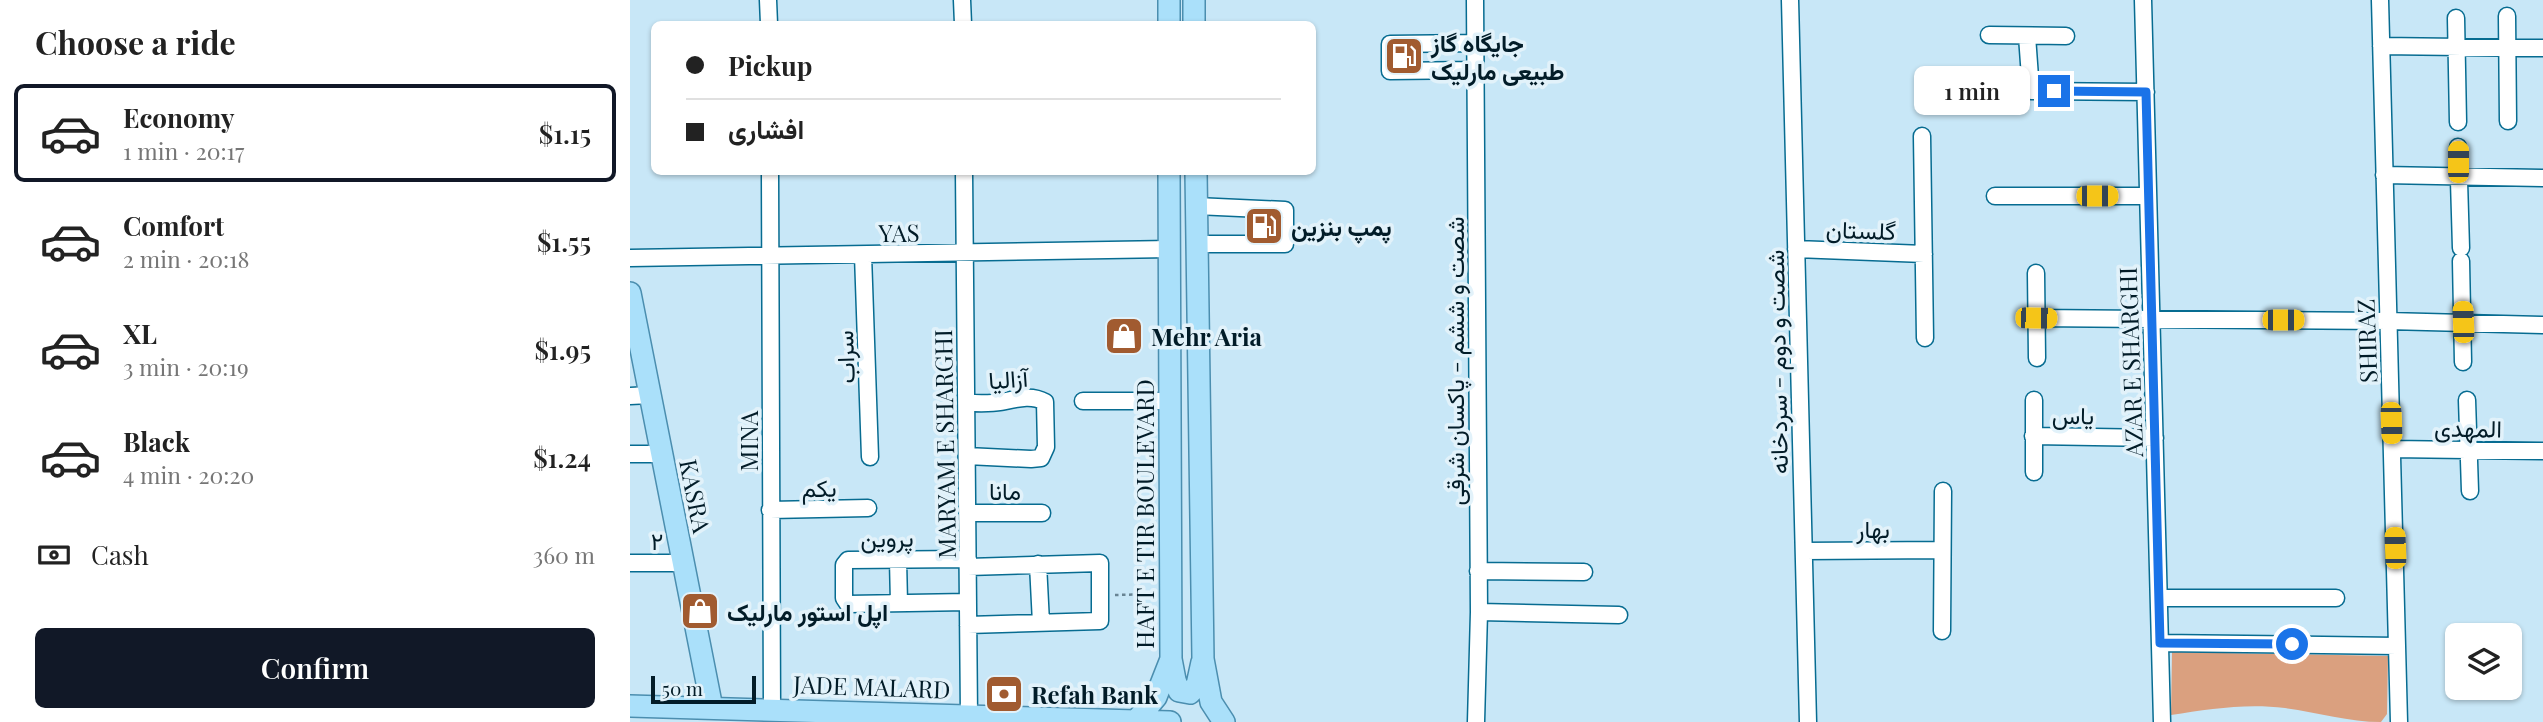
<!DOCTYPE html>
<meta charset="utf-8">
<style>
body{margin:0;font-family:"Playfair Display",Vazirmatn,serif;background:#f2f2f2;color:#222;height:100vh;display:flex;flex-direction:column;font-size:26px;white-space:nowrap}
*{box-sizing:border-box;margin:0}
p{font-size:23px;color:#767676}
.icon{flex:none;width:38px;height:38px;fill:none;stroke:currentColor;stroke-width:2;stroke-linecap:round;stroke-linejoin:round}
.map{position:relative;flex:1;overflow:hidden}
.drawer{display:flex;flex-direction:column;background:#fff;width:630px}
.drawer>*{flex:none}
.top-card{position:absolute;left:21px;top:21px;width:665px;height:154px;border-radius:10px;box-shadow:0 2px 5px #0004;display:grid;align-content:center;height:154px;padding:0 35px;background:#fff}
.tools{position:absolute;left:1815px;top:623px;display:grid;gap:14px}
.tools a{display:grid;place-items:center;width:77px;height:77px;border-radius:10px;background:#fff;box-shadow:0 2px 5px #0004;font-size:35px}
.scale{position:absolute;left:21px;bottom:18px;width:105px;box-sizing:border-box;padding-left:7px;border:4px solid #021c28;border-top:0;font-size:19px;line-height:24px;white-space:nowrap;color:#021c28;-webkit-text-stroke:5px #e2f2fa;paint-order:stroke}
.end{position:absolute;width:32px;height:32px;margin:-16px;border:9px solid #1a73e8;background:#fff;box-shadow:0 0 0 4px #fff}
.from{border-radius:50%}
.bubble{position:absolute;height:49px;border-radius:10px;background:#fff;box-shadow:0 2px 5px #0004;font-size:23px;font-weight:600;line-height:49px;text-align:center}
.car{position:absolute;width:21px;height:42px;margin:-21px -10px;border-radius:9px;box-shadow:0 0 5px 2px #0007;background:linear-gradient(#f5c518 24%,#345 0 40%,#f5c518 0 76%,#345 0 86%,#f5c518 0)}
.top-card b{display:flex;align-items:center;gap:24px;height:66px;font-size:26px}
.top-card b+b{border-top:2px solid #e0e0e0}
.top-card i{width:18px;height:18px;background:#222}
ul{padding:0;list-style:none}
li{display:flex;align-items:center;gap:21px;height:98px;margin:0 14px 10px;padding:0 21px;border:4px solid transparent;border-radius:10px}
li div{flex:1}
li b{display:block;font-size:26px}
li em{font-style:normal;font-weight:600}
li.current{border-color:#111827}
li>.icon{width:63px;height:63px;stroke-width:1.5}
h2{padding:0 35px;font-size:32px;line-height:84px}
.pay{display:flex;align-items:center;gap:18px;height:77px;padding:0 35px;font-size:26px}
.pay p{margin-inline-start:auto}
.button{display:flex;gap:14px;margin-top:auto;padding:14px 35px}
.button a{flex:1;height:80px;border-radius:10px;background:#111827;color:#fff;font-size:28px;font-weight:600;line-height:80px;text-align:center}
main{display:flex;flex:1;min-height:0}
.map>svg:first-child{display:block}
</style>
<main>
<section class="drawer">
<h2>Choose a ride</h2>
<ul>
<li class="current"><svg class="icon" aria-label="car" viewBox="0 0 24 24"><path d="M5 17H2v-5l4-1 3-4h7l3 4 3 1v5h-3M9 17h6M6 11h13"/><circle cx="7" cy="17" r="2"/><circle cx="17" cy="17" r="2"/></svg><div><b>Economy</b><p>1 min · 20:17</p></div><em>$1.15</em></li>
<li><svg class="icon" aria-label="car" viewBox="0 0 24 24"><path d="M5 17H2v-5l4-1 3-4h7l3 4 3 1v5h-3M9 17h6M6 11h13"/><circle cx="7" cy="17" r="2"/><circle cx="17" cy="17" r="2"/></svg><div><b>Comfort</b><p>2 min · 20:18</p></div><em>$1.55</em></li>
<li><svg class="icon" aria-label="car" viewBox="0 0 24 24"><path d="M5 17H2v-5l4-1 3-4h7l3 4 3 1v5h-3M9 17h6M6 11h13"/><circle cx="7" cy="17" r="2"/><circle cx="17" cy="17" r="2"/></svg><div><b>XL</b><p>3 min · 20:19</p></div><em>$1.95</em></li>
<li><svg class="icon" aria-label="car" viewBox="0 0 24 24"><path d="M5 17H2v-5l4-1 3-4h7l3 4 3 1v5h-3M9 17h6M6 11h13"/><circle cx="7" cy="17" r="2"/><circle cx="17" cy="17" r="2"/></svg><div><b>Black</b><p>4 min · 20:20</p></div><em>$1.24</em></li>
</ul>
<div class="pay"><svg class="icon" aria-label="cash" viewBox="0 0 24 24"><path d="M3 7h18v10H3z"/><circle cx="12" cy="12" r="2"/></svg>Cash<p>360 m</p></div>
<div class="button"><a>Confirm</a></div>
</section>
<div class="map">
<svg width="1913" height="722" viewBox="0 0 1913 722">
<rect width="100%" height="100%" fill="#c8e7f7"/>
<path fill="#daa07f" d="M1542 652 1758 656 1757 714 1751 722C1719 722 1687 712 1655 708 1616 703 1579 709 1541 715Z"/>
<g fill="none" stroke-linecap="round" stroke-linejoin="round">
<defs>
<path id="minor" d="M138 0 139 24
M332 0 333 24
M845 0 849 612 846 722
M1160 0 1178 722
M1513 0 1532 722
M1750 0 1769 722
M1877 16 1878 121
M1826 18 1828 122
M1359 35 1436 36
M1397 36 1401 91 1516 92
M845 43 760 44V71L845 70
M1751 46 1913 48
M1292 136 1295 338
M1828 147 1831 248
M140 172 142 710
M334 172 339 716
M1754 175 1913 178
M1365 196H1518
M566 206 655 210V244H566
M1166 249 1294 254
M233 255 240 457
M0 258 540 249
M1831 261 1833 362
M1406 273 1407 358
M1406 318 1758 321 1913 325
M0 396 20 395
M1837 400 1840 491
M453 401H540
M336 403C347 403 360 404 371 402 386 399 401 394 415 402L416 447 411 458 401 459 337 456
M1403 436 1525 438
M1762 449 1913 451
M0 454H31
M1404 472V400
M140 510 238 508
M337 513H412
M1174 551 1312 550
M338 559 218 560 214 565V598L218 604 338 602
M268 560 269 603
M0 563H53
M408 564 411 623
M338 567 470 563V621L338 625
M848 571 954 572
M1529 598H1706
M849 612 989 615
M1312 631 1313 491
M1530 643 1767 646"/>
<path id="major" d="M539 0V24
M564 0V24
M566 172 573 659 581 702 594 722
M0 293 82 708
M541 659 545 680 549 691 560 693 567 685 572 662
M0 706 540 722
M506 721 526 697 541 659 539 172"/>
</defs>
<use href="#minor" stroke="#076c91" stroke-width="19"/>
<use href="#major" stroke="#4b8eaf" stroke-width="24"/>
<path stroke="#688493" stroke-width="2.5" stroke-dasharray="3.5 3.5" stroke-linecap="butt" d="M485 595 523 594"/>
<use href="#minor" stroke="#fff" stroke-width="16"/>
<use href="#major" stroke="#aae0fa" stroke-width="21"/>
</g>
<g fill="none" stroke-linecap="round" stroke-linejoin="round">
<path stroke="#1a73e8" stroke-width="9" d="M1424 91 1516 92 1530 643 1662 644"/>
</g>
<defs>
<symbol id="fuel-square" viewBox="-11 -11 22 22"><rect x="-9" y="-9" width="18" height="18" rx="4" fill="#a15b30" stroke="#e2f2fa"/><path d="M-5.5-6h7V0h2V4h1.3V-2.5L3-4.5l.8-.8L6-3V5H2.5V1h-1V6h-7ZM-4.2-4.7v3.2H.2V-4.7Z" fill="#fff"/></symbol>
<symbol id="shop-square" viewBox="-11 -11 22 22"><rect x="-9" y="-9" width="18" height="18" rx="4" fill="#a15b30" stroke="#e2f2fa"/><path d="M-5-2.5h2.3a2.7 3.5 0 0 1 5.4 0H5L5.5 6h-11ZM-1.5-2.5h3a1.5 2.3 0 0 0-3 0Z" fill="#fff"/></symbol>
<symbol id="bank-square" viewBox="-11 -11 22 22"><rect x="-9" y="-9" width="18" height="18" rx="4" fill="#a15b30" stroke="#e2f2fa"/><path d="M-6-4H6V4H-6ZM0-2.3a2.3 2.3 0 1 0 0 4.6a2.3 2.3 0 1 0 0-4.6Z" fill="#fff"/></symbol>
</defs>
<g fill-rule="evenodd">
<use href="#fuel-square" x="752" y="34" width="44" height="44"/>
<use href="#fuel-square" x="612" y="204" width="44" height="44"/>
<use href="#shop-square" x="472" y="314" width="44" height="44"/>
<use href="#shop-square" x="48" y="589" width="44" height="44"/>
<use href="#bank-square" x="352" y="672" width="44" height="44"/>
</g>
<g text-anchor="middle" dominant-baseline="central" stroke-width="7" stroke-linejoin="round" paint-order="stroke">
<g font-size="24" font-weight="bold" fill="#021c28" stroke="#e2f2fa" text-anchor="start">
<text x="801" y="42">جایگاه گاز<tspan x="801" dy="28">طبیعی مارلیک</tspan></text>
<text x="661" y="226">پمپ بنزین</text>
<text x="521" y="336">Mehr Aria</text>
<text x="97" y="611">اپل استور مارلیک</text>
<text x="401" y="694">Refah Bank</text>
</g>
<g font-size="24" fill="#021c28" stroke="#e2f2fa">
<text transform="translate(1231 229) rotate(2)">گلستان</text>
<text transform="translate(269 232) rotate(-1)">YAS</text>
<text transform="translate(1736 341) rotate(-92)">SHIRAZ</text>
<text transform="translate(214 357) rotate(-92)">سراب</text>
<text transform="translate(824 361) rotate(-90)">شصت و ششم - پاکسان شرقی</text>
<text transform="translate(1146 362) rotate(-91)">شصت و دوم - سردخانه</text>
<text transform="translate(1500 362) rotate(-92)">AZAR E SHARGHI</text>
<text transform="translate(378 378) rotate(-4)">آزالیا</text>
<text transform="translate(1443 414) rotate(1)">یاس</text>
<text transform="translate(1838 427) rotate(1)">المهدی</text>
<text transform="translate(118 441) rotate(-90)">MINA</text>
<text transform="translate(314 444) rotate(-91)">MARYAM E SHARGHI</text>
<text transform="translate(189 487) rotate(-1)">یکم</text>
<text x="375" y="490">مانا</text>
<text transform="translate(66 496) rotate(79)">KASRA</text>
<text transform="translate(514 514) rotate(-90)">HAFT E TIR BOULEVARD</text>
<text x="1243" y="528">بهار</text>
<text transform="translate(257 537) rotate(-1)">پروین</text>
<text transform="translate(27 540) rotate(1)">۲</text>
<text transform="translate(242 686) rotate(2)">JADE MALARD</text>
</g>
</g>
</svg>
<div class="tools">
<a><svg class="icon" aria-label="layers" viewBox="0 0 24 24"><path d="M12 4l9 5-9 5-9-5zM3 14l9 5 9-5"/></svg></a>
</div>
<div class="scale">50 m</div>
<i class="end from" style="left:1662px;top:644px"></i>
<i class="end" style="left:1424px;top:91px"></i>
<div class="bubble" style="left:1284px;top:66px;width:116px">1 min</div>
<i class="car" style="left:1828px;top:162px;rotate:0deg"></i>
<i class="car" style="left:1467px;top:196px;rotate:90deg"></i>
<i class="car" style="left:1406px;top:318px;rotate:91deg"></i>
<i class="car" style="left:1653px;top:320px;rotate:90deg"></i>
<i class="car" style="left:1833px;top:322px;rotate:358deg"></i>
<i class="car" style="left:1761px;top:423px;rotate:178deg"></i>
<i class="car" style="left:1765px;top:548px;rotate:358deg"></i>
<div class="top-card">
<b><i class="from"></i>Pickup</b>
<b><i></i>افشاری</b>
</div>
</div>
</main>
